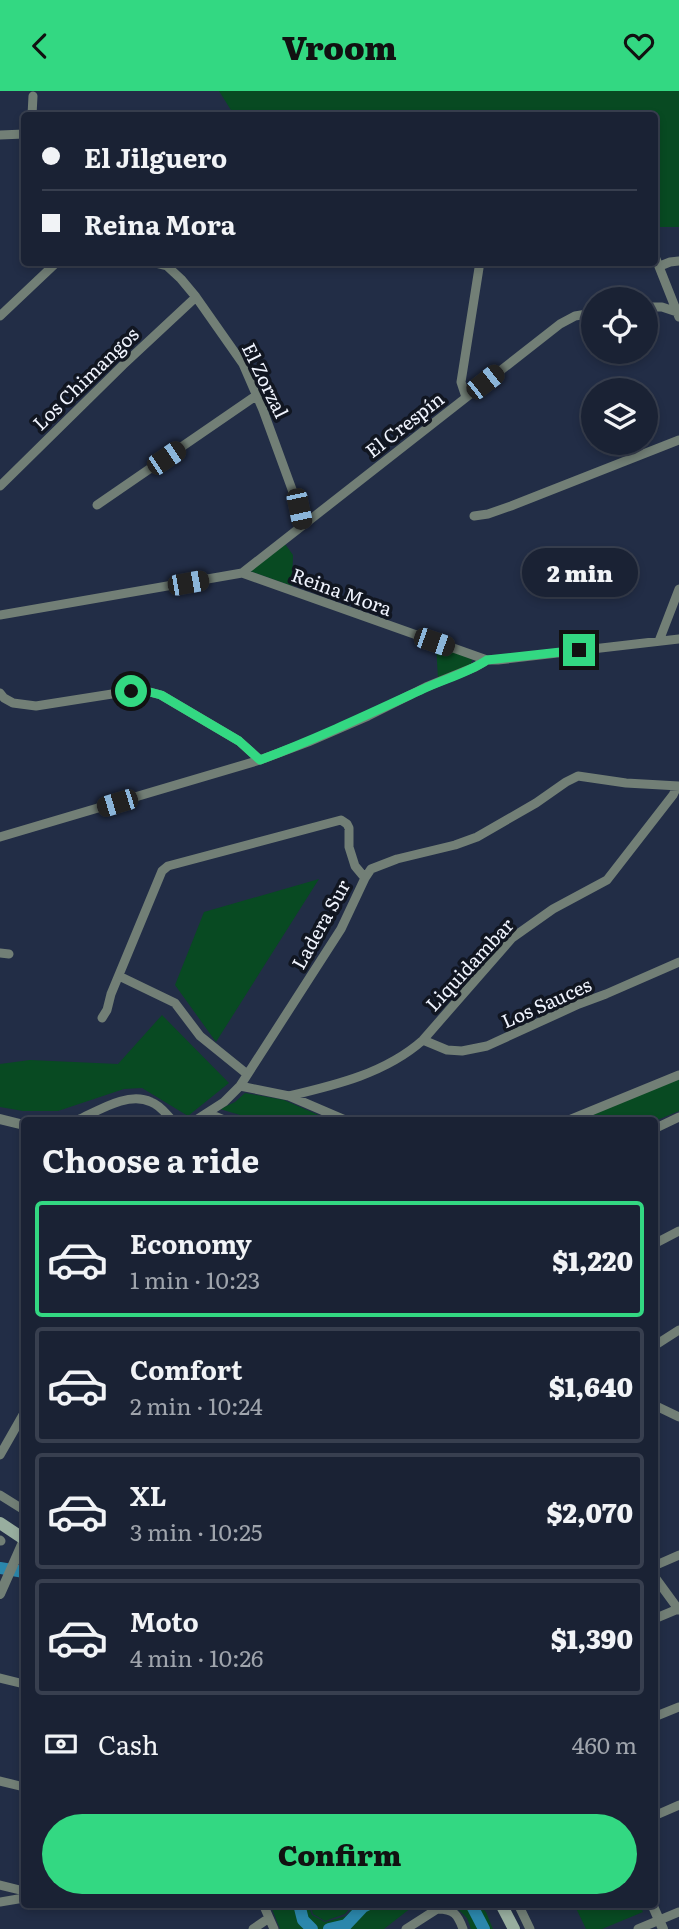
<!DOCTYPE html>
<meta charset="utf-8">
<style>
body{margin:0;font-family:Literata,serif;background:#272f40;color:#f1f3f6;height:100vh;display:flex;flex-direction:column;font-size:26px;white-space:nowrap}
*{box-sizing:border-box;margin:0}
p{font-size:23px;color:#9fa4ac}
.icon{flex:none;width:38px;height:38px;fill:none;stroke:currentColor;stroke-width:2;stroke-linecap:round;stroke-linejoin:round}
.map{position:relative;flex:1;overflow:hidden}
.sheet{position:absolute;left:21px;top:1026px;width:637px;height:791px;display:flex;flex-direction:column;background:#1a2234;border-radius:7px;box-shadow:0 4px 10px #0003,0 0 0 2px #383f4f}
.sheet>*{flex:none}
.banner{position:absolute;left:21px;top:21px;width:637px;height:154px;border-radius:7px;box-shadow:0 4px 10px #0003,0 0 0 2px #383f4f;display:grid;align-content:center;height:154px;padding:0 21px;background:#1a2234}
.fabs{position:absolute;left:581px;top:196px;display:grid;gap:14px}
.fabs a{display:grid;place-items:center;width:77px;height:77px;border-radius:50%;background:#1a2234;box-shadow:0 4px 10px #0003,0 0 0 2px #383f4f;font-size:35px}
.end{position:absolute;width:32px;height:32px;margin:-16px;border:9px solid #33d882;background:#111;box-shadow:0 0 0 4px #111}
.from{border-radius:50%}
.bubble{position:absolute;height:49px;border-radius:24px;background:#1a2234;box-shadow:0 4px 10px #0003,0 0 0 2px #383f4f;font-size:23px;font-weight:800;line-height:49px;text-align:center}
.car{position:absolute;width:21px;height:42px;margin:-21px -10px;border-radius:9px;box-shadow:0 0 5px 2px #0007;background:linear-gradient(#222 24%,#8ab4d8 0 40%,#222 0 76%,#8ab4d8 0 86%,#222 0)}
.banner b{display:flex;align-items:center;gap:24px;height:66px;font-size:26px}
.banner b+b{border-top:2px solid #383f4f}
.banner i{width:18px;height:18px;background:#f1f3f6}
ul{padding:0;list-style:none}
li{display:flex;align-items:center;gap:21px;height:116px;margin:0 14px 10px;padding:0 7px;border:4px solid #383f4f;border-radius:7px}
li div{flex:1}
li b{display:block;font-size:26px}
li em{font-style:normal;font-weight:800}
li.on{border-color:#33d882}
li>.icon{width:63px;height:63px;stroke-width:1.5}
h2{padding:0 21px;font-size:32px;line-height:84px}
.pay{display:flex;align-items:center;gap:18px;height:77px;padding:0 21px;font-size:26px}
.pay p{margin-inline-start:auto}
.cta{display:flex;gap:14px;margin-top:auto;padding:14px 21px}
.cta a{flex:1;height:80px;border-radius:42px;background:#33d882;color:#111;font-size:28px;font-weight:800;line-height:80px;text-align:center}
header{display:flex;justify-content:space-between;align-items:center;height:91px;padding:0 21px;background:#33d882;color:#111;font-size:32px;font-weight:800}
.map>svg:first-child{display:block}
</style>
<header><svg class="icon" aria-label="back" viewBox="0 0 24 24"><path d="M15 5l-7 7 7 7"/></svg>Vroom<svg class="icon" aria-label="heart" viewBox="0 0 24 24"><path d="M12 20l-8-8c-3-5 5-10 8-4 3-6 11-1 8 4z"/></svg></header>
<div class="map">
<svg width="679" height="1838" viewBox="0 0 679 1838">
<rect width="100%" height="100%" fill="#222d46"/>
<path fill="#084a22" d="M219 0H679V136H655L654 24H234Z
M285 453 293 464 292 495 250 480Z
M436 554 472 568 471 574 438 587Z
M319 788 216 951 175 894 204 821Z
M162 924 229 992 188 1025 142 997 124 998 58 1020H23L0 1016V973L30 969 118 973Z
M679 987V1020L655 1030 654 1029H580Z
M245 1002 284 1009 330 1029H257L220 1018 235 1011Z
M270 1813H308L312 1824 325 1831 346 1825 356 1813H416L384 1838H280Z
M310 1813H353L345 1823 325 1830 313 1823Z
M453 1813H479L486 1821 493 1838H471L467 1827Z
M574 1813H639L643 1821 602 1838H586Z"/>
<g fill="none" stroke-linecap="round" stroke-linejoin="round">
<path stroke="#2b87ac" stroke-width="12" d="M0 1477 24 1481
M299 1813 303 1829 312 1838
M471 1813 484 1838
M329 1838 346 1834 363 1816 369 1813"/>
<path stroke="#727f76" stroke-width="9" d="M32 24 33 5
M0 44 24 43
M654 163 679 226
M155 172 167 175 181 188 196 206 243 273 263 319 297 412 302 434
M660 175 670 171 679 170
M646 216H662L677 221
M0 225 56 172
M466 306 461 291 479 177
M0 395 123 274 196 206
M97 414 257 304
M474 425 488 423 511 415 679 349
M242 482 487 569H498L679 548
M0 524 242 482 560 233 575 225 593 222
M659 550 679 498
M0 602 4 607 13 612 36 615 131 600H146L161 604 239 650 260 669
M0 746 260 669 308 651 368 625 426 596 475 576 487 569
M0 862 9 863
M119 885 175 912 200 945 247 983
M102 927 107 919 111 903 162 780 168 775 341 729 347 733 349 737V756L355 775 365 787
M423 949 447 959 462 960 487 955 579 913 606 903 679 871
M240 995 289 1005 345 1029
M289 1005C336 994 386 982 423 949L512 847 553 818 607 789 673 704 677 696
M207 1022 224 1029
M78 1029C98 1020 128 1000 151 1011 160 1014 166 1023 172 1029
M196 1029 224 1011 240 995 341 838 365 787 371 778 397 768 455 754 477 746 536 712 566 691 578 685 626 692 679 695
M569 1029 679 984
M654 1038 679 1026
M654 1153 679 1140
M654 1255 679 1239
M654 1314 679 1326
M0 1364 24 1322
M0 1404 24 1419
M0 1449 1 1450
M654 1475 679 1464
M654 1485 679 1519
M654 1528 678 1518
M0 1587 24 1593
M654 1626 679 1616
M0 1690 24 1696
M654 1725 679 1714
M0 1794 24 1800
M0 1811 24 1807
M263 1813 274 1838
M518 1813 530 1838
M438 1818C454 1818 458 1824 463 1838
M253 1838 269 1827
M406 1838 445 1813
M638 1838 679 1821"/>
<path stroke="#727f76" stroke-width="10" d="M0 1028 24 1034
M0 1503 24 1449
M652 1813 663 1838"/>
<path stroke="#98ae9f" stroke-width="12" d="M0 1432 24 1448
M501 1813 514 1838"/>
</g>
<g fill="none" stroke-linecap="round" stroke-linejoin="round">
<path stroke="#33d882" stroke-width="9" d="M131 600H146L161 604 239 650 260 669C316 648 369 623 423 598 444 588 468 582 487 569L579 559"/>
</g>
<g text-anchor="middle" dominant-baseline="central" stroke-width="7" stroke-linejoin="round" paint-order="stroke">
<g font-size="19" fill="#f0f4fe" stroke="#111621">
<text transform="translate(85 287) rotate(-44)">Los Chimangos</text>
<text transform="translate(266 289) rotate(64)">El Zorzal</text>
<text transform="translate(404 333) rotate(-38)">El Crespín</text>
<text transform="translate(342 500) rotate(20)">Reina Mora</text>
<text transform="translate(320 833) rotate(-61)">Ladera Sur</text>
<text transform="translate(469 873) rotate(-47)">Liquidambar</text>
<text transform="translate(546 911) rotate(-24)">Los Sauces</text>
</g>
</g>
</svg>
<div class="fabs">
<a><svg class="icon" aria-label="locate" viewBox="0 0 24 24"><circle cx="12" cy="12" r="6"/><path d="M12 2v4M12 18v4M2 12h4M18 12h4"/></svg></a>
<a><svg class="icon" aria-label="layers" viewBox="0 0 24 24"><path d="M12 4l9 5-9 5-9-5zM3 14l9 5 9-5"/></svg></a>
</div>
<i class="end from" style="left:131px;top:600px"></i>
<i class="end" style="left:579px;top:559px"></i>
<div class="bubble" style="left:522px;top:457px;width:116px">2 min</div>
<i class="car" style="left:485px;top:291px;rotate:52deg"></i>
<i class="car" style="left:166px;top:367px;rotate:56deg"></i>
<i class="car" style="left:299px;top:418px;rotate:168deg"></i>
<i class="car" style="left:188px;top:492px;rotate:80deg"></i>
<i class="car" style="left:434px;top:551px;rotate:109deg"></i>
<i class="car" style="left:117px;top:712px;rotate:253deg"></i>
<div class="banner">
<b><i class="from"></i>El Jilguero</b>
<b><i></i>Reina Mora</b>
</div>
<section class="sheet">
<h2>Choose a ride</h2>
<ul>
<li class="on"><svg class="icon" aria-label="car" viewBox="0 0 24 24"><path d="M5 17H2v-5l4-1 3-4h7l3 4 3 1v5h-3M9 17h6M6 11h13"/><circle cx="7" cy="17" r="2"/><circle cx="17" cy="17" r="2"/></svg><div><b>Economy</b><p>1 min · 10:23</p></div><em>$1,220</em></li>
<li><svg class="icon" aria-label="car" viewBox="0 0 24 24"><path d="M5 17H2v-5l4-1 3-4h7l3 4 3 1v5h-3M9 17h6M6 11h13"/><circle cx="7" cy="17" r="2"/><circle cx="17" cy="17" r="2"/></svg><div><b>Comfort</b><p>2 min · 10:24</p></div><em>$1,640</em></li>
<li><svg class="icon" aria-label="car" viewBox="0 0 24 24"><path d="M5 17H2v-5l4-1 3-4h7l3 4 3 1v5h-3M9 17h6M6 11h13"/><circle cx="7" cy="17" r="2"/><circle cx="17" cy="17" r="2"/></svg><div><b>XL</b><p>3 min · 10:25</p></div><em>$2,070</em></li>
<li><svg class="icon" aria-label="car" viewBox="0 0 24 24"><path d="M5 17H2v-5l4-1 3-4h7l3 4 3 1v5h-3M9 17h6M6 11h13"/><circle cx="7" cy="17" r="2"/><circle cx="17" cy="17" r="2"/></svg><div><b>Moto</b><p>4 min · 10:26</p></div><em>$1,390</em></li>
</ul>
<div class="pay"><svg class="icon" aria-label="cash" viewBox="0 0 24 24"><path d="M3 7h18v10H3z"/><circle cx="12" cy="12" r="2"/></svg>Cash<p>460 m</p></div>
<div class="cta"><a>Confirm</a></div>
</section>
</div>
